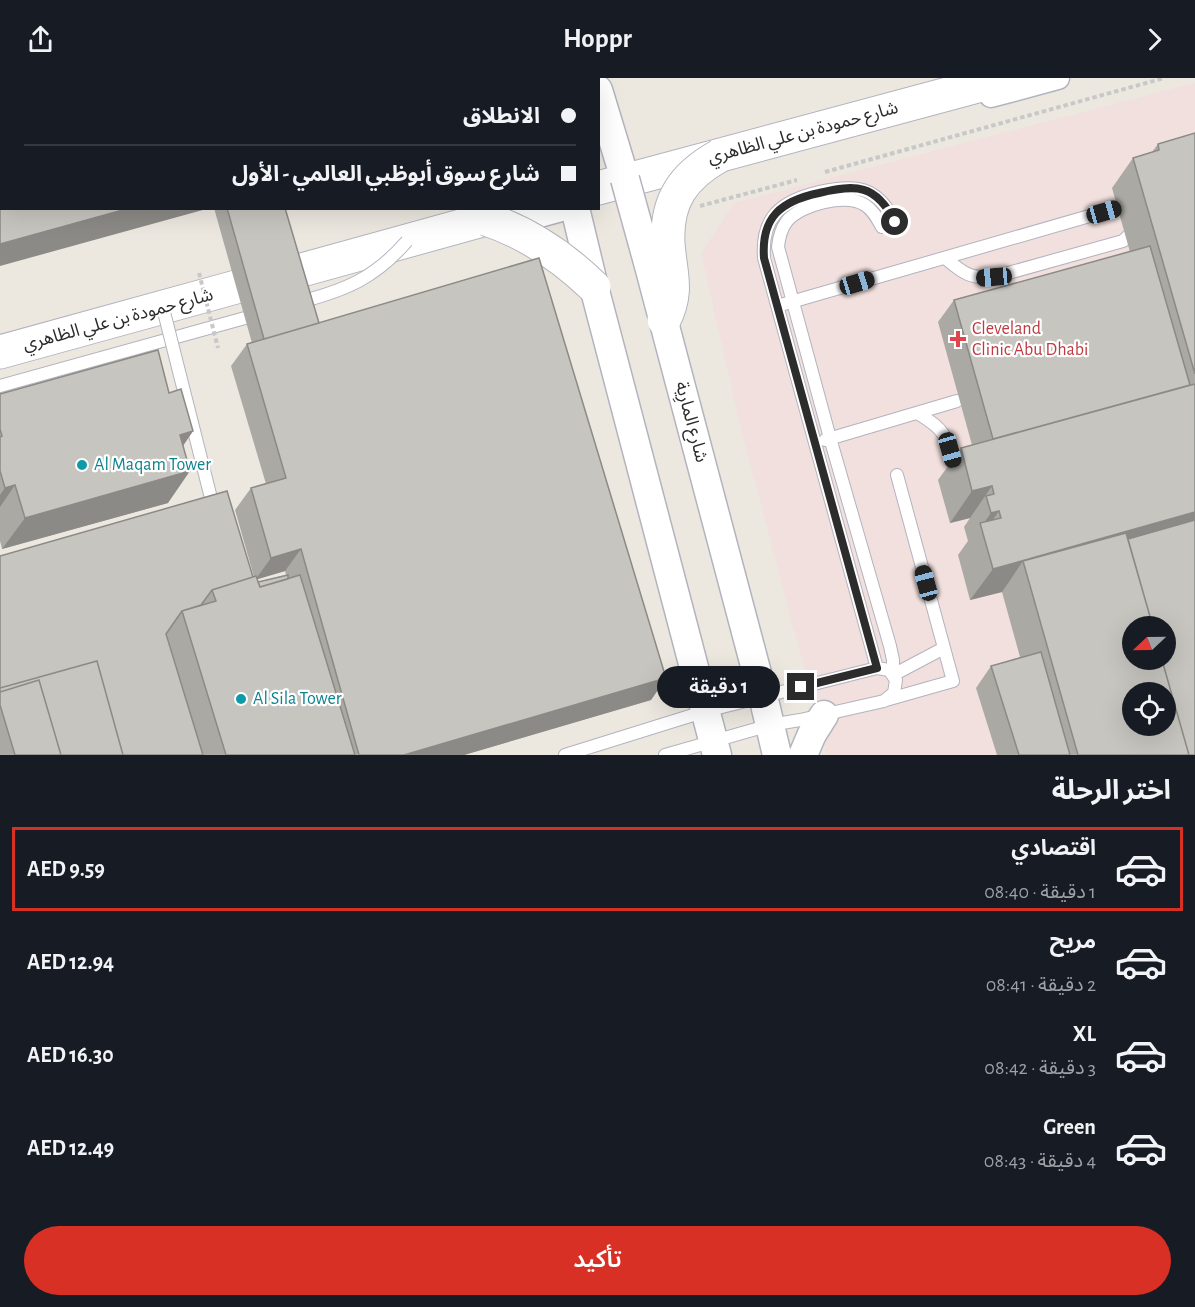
<!DOCTYPE html>
<html lang="ar">
<meta charset="utf-8">
<style>
body{margin:0;font-family:"Alegreya Sans","Noto Sans Arabic",sans-serif;background:#242831;color:#f1f3f6;direction:rtl;height:100vh;display:flex;flex-direction:column;font-size:22px;white-space:nowrap}
*{box-sizing:border-box;margin:0}
p{font-size:20px;color:#9ea1a6}
.icon{flex:none;width:33px;height:33px;fill:none;stroke:currentColor;stroke-width:2;stroke-linecap:round;stroke-linejoin:round}
.map{position:relative;height:677px;overflow:hidden;direction:ltr}
.details{display:flex;flex-direction:column;background:#171b24;flex:1}
.details>*{flex:none}
.banner{position:absolute;left:0px;top:0px;width:600px;height:132px;box-shadow:0 6px 24px #0002;direction:rtl;display:grid;align-content:center;height:132px;padding:0 24px;background:#171b24}
.needle{width:39px;rotate:248deg}
.tools{position:absolute;left:1122px;top:538px;display:grid;gap:12px}
.tools a{display:grid;place-items:center;width:54px;height:54px;border-radius:50%;background:#171b24;box-shadow:0 6px 24px #0002;font-size:30px}
.end{position:absolute;width:27px;height:27px;margin:-14px;border:8px solid #2c2c2c;background:#fff;box-shadow:0 0 0 3px #fff}
.from{border-radius:50%}
.bubble{position:absolute;height:42px;border-radius:21px;background:#171b24;box-shadow:0 6px 24px #0002;font-size:20px;font-weight:600;line-height:42px;text-align:center;direction:rtl}
.car{position:absolute;width:18px;height:36px;margin:-18px -9px;border-radius:8px;box-shadow:0 0 4px 2px #0007;background:linear-gradient(#222 24%,#8ab4d8 0 40%,#222 0 76%,#8ab4d8 0 86%,#222 0)}
.banner b{display:flex;align-items:center;gap:21px;height:57px;font-size:22px}
.banner b+b{border-top:2px solid #363941}
.banner i{width:15px;height:15px;background:#f1f3f6}
ul{padding:0;list-style:none}
li{display:flex;align-items:center;gap:18px;height:84px;margin:0 12px 9px;padding:0 12px;border:3px solid transparent;border-radius:0px}
li div{flex:1}
li b{display:block;font-size:22px}
li em{font-style:normal;font-weight:600}
li.current{border-color:#d93025}
li>.icon{width:54px;height:54px;stroke-width:1.5}
h2{padding:0 24px;font-size:27px;line-height:72px}
.cta{display:flex;gap:12px;margin-top:auto;padding:12px 24px}
.cta a{flex:1;height:69px;border-radius:36px;background:#d93025;color:#fff;font-size:24px;font-weight:600;line-height:69px;text-align:center}
header{display:flex;justify-content:space-between;align-items:center;height:78px;padding:0 24px;background:#171b24;font-size:27px;font-weight:600}
.map>svg:first-child{display:block}
</style>
<header><svg class="icon" aria-label="forward" viewBox="0 0 24 24"><path d="M9 5l7 7-7 7"/></svg>Hoppr<svg class="icon" aria-label="share" viewBox="0 0 24 24"><path d="M12 15V3M7 8l5-5 5 5M5 13v7h14v-7"/></svg></header>
<div class="map">
<svg width="1195" height="677" viewBox="0 0 1195 677">
<rect width="100%" height="100%" fill="#ece8e0"/>
<path fill="#f1e0de" fill-rule="evenodd" d="M1195 5V677H827L740 347 701 175 734 125ZM1132 549H1166V582H1132ZM1132 615H1166V648H1132Z"/>
<g fill="none" stroke-linecap="round" stroke-linejoin="round">
<defs>
<path id="service" d="M882 149C877 140 873 132 865 127 846 115 801 126 787 143 781 151 779 159 778 169L830 360 890 568 893 582V597
M945 180C963 195 970 201 994 199L1123 163 1137 150
M784 226 1131 126
M0 308 245 240
M919 336C944 351 946 357 953 384L965 381
M825 362 957 323
M877 590 764 180C761 139 781 123 819 114 856 106 877 108 895 144
M893 597 944 570
M886 622 953 603 897 397
M565 677 706 633 877 590 889 592 896 602 894 615 884 623 800 642 770 647 665 677"/>
<path id="minor" d="M991 18 1058 0
M511 146 569 130"/>
<path id="tertiary" d="M540 0V2
M598 12 625 101
M575 130 594 209 717 677
M763 618 777 677
M803 677 812 656 824 637"/>
<path id="secondary" d="M598 110 1007 0
M291 195 526 130
M0 274 236 209"/>
</defs>
<use href="#service" stroke="#b3b3be" stroke-width="14"/>
<use href="#minor" stroke="#b3b3be" stroke-width="25"/>
<use href="#tertiary" stroke="#b3b3be" stroke-width="31"/>
<use href="#secondary" stroke="#b3b3be" stroke-width="35"/>
<path stroke="#c8c8c8" stroke-width="4" stroke-dasharray="4.5 3" stroke-linecap="butt" d="M825 94 1164 0
M700 128 797 102"/>
<use href="#service" stroke="#fff" stroke-width="12"/>
<use href="#minor" stroke="#fff" stroke-width="22"/>
<use href="#tertiary" stroke="#fff" stroke-width="28"/>
<use href="#secondary" stroke="#fff" stroke-width="33"/>
<defs>
<path id="service-bridge" d="M300 224C346 212 375 200 407 163
M163 230 214 432"/>
<path id="tertiary-bridge" d="M625 101 649 188 763 618"/>
<path id="secondary-bridge" d="M486 141C528 155 562 178 594 209
M664 242C679 212 670 196 668 165 666 123 683 98 719 78"/>
</defs>
<use href="#service-bridge" stroke="#b3b3be" stroke-width="14" stroke-linecap="butt"/>
<use href="#tertiary-bridge" stroke="#b3b3be" stroke-width="31" stroke-linecap="butt"/>
<use href="#secondary-bridge" stroke="#b3b3be" stroke-width="35" stroke-linecap="butt"/>
<path stroke="#c8c8c8" stroke-width="4" stroke-dasharray="4.5 3" stroke-linecap="butt" d="M199 195 218 270"/>
<use href="#service-bridge" stroke="#fff" stroke-width="12"/>
<use href="#tertiary-bridge" stroke="#fff" stroke-width="28"/>
<use href="#secondary-bridge" stroke="#fff" stroke-width="33"/>
</g>
<path fill="#aba9a4" fill-rule="evenodd" d="M1195 55V677H997L976 610 991 588 1020 579 1002 514 970 522 958 477 968 463 964 449 970 440 950 445 938 402 961 370 972 367 938 244 954 222 1130 174 1112 110 1133 80 1152 74 1158 66Z
M214 130H285L319 245 666 600 651 622 464 677H0V478L254 499 235 432 251 410 266 406 231 288 247 266 252 265ZM285 493 286 497 258 504 257 501Z
M169 315 193 353 183 368 168 425 2 471 0 463V316Z"/>
<path fill="#8b8a86" d="M130 130H210L0 188V166Z
M193 353 171 385 180 357Z
M190 393 168 425 2 471 25 440Z
M15 407 0 429V417L5 410Z
M992 408 970 440 950 445 972 413Z
M999 433 983 456 981 449 991 435Z
M1195 434V460L1023 483 1002 514 970 522 993 491Z
M301 471 285 493 255 502 271 480Z
M666 600 651 622 464 677H404Z"/>
<path fill="#c7c5bf" stroke="#8b8a86" stroke-width="1.5" fill-rule="evenodd" d="M0 0H518L519 2H2V130H130L0 166Z
M1195 55V296L1133 80 1159 72 1158 66Z
M227 130H285L319 245 264 261Z
M1150 168 1190 307 993 361 954 222Z
M539 180 666 600 404 677H359L301 471 271 480 251 410 286 400 247 266Z
M158 272 169 315 181 311 193 353 180 357 190 393 25 440 15 407 5 410 0 393V359L2 358 0 351V316Z
M1195 306V434L993 491 980 445 1001 440 999 433 991 435 986 418 994 416 992 408 972 413 961 370Z
M227 413 253 499 212 512 201 527 182 533 166 556 203 677H123L97 583 0 610V478Z
M1195 442V677H1189L1162 582H1166V549H1153L1128 461Z
M1126 455 1153 549H1132V582H1162L1189 677H1078L1023 483ZM1132 615H1166V648H1132Z
M288 497V501L260 509 258 504Z
M300 497 355 677H226L182 533 216 523 212 512 256 498 260 509Z
M1041 574 1070 677H1019L991 588Z
M97 583 123 677H61L39 602 0 614V610Z
M39 602 61 677H15L0 627V614Z"/>
<g fill="none" stroke-linecap="round" stroke-linejoin="round">
<path stroke="#2c2c2c" stroke-width="8" d="M801 609 877 590 764 180C761 139 781 123 819 115 856 106 876 106 895 144"/>
</g>
<path fill="#e0444e" stroke="#fff" stroke-width="2" d="M955 252h6v6h6v6h-6v6h-6v-6h-6v-6h6z"/>
<g fill="#0f9aa8" stroke="#fff" stroke-width="2">
<circle cx="82" cy="387" r="6"/>
<circle cx="241" cy="621" r="6"/>
</g>
<g text-anchor="middle" dominant-baseline="central" stroke-width="4.5" stroke-linejoin="round" paint-order="stroke">
<g font-size="18" fill="#2c2c2c" stroke="#fff">
<text transform="translate(803 55) rotate(-15)">شارع حمودة بن علي الظاهري</text>
<text transform="translate(118 242) rotate(-15)">شارع حمودة بن علي الظاهري</text>
<text transform="translate(691 344) rotate(75)">شارع المارِية</text>
</g>
<g font-size="18" fill="#be3a42" stroke="#fff" text-anchor="start">
<text x="972" y="251">Cleveland<tspan x="972" dy="21">Clinic Abu Dhabi</tspan></text>
</g>
<g font-size="18" fill="#0d838f" stroke="#fff" text-anchor="start">
<text x="94" y="387">Al Maqam Tower</text>
<text x="253" y="621">Al Sila Tower</text>
</g>
</g>
</svg>
<div class="tools">
<a><svg class="needle" viewBox="-14 -14 28 28"><path d="M0-13l5 13h-10z" fill="#e53935"/><path d="M0 13l5-13h-10z" fill="#9ea1a6"/></svg></a>
<a><svg class="icon" aria-label="locate" viewBox="0 0 24 24"><circle cx="12" cy="12" r="6"/><path d="M12 2v4M12 18v4M2 12h4M18 12h4"/></svg></a>
</div>
<i class="end from" style="left:895px;top:144px"></i>
<i class="end" style="left:801px;top:609px"></i>
<div class="bubble" style="left:657px;top:588px;width:123px">1 دقيقة</div>
<i class="car" style="left:1104px;top:134px;rotate:74deg"></i>
<i class="car" style="left:994px;top:199px;rotate:265deg"></i>
<i class="car" style="left:857px;top:205px;rotate:73deg"></i>
<i class="car" style="left:950px;top:372px;rotate:164deg"></i>
<i class="car" style="left:926px;top:505px;rotate:345deg"></i>
<div class="banner">
<b><i class="from"></i>الانطلاق</b>
<b><i></i>شارع سوق أبوظبي العالمي - الأول</b>
</div>
</div>
<section class="details">
<h2>اختر الرحلة</h2>
<ul>
<li class="current"><svg class="icon" aria-label="car" viewBox="0 0 24 24"><path d="M5 17H2v-5l4-1 3-4h7l3 4 3 1v5h-3M9 17h6M6 11h13"/><circle cx="7" cy="17" r="2"/><circle cx="17" cy="17" r="2"/></svg><div><b>اقتصادي</b><p>1 دقيقة · 08:40</p></div><em>AED 9.59</em></li>
<li><svg class="icon" aria-label="car" viewBox="0 0 24 24"><path d="M5 17H2v-5l4-1 3-4h7l3 4 3 1v5h-3M9 17h6M6 11h13"/><circle cx="7" cy="17" r="2"/><circle cx="17" cy="17" r="2"/></svg><div><b>مريح</b><p>2 دقيقة · 08:41</p></div><em>AED 12.94</em></li>
<li><svg class="icon" aria-label="car" viewBox="0 0 24 24"><path d="M5 17H2v-5l4-1 3-4h7l3 4 3 1v5h-3M9 17h6M6 11h13"/><circle cx="7" cy="17" r="2"/><circle cx="17" cy="17" r="2"/></svg><div><b>XL</b><p>3 دقيقة · 08:42</p></div><em>AED 16.30</em></li>
<li><svg class="icon" aria-label="car" viewBox="0 0 24 24"><path d="M5 17H2v-5l4-1 3-4h7l3 4 3 1v5h-3M9 17h6M6 11h13"/><circle cx="7" cy="17" r="2"/><circle cx="17" cy="17" r="2"/></svg><div><b>Green</b><p>4 دقيقة · 08:43</p></div><em>AED 12.49</em></li>
</ul>
<div class="cta"><a>تأكيد</a></div>
</section>
